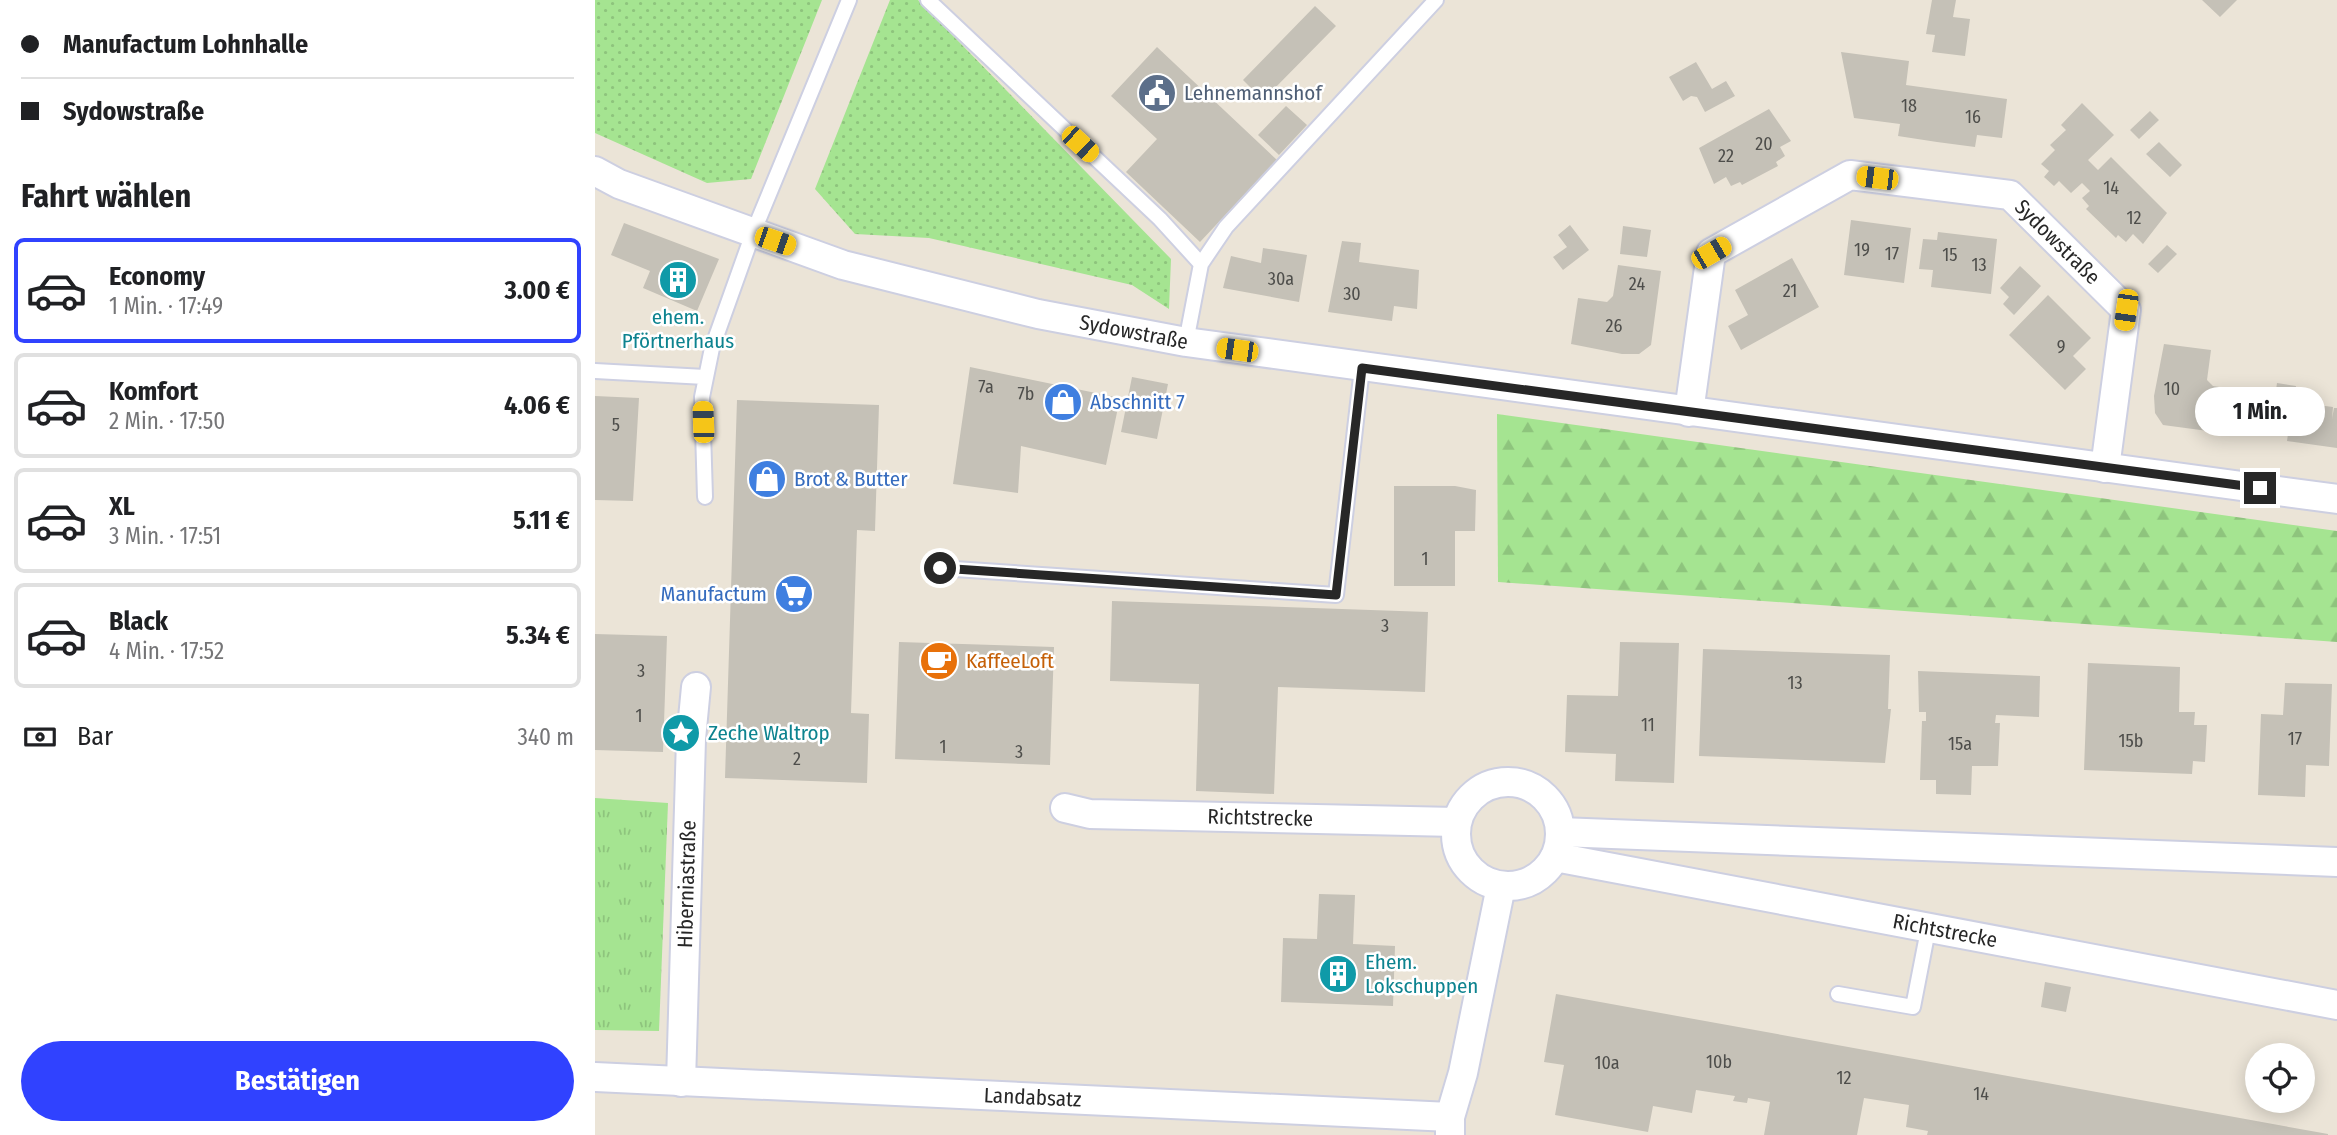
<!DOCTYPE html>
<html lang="de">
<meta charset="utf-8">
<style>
body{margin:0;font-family:"Fira Sans Condensed",sans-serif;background:#f6f6f6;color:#202124;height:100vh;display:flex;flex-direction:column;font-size:26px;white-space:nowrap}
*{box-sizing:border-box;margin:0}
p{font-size:23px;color:#757577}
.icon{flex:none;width:38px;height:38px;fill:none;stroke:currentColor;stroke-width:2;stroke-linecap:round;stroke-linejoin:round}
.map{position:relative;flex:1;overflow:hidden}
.details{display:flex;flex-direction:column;background:#fff;width:595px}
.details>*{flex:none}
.top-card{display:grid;align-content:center;height:154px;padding:0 21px;background:#fff}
.fabs{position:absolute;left:1650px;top:1043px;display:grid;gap:14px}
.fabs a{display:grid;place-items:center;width:70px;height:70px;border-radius:50%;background:#fff;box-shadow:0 4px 18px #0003;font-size:35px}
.end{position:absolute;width:32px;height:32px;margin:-16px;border:9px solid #272727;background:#fff;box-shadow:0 0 0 4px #fff}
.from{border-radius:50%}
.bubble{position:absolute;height:49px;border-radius:24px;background:#fff;box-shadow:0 4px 18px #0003;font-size:23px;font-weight:700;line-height:49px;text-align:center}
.car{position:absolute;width:21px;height:42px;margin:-21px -10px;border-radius:9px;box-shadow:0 0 5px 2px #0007;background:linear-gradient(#f5c518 24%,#345 0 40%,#f5c518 0 76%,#345 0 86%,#f5c518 0)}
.top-card b{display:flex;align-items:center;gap:24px;height:66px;font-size:26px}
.top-card b+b{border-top:2px solid #e0e0e0}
.top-card i{width:18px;height:18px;background:#202124}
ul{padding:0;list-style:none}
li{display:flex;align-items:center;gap:21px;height:105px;margin:0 14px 10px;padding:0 7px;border:4px solid #e0e0e0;border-radius:10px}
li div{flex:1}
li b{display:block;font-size:26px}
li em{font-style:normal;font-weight:700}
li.active{border-color:#3042ff}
li>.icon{width:63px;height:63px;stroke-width:1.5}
h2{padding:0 21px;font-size:32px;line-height:84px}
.pay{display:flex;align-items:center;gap:18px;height:77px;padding:0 21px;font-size:26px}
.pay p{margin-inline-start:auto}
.button{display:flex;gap:14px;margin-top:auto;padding:14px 21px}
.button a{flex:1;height:80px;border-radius:42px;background:#3042ff;color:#fff;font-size:28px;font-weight:700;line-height:80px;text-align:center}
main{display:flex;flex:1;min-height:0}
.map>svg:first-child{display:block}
</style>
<main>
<section class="details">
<div class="top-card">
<b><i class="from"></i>Manufactum Lohnhalle</b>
<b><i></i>Sydowstraße</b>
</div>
<h2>Fahrt wählen</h2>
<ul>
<li class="active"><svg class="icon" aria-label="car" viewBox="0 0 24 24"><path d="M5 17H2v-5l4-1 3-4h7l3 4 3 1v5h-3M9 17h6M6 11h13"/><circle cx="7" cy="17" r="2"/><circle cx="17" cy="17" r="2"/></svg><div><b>Economy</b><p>1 Min. · 17:49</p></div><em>3.00 €</em></li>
<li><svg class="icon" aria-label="car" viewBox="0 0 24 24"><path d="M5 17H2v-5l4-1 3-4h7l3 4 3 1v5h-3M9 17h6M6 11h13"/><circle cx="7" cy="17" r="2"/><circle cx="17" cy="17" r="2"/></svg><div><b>Komfort</b><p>2 Min. · 17:50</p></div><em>4.06 €</em></li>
<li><svg class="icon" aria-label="car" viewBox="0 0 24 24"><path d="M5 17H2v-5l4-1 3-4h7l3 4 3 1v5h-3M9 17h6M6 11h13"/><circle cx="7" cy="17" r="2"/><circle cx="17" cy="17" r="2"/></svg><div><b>XL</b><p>3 Min. · 17:51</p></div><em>5.11 €</em></li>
<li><svg class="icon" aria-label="car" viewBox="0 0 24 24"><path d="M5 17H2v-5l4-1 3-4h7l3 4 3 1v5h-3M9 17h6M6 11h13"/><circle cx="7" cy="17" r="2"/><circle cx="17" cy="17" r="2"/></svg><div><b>Black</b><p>4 Min. · 17:52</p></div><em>5.34 €</em></li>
</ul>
<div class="pay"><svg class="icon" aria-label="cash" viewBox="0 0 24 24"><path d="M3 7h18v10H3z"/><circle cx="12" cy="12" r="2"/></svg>Bar<p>340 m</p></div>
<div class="button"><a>Bestätigen</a></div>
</section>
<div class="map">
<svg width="1742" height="1135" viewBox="0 0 1742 1135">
<defs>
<pattern id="grass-dots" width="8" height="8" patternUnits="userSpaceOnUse" patternTransform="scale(1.75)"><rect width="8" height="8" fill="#a5e491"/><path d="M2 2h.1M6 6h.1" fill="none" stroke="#8ec47d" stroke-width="1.8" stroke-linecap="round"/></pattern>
<pattern id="forest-firs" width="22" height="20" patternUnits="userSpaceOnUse" patternTransform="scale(1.75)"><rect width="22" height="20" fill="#a5e491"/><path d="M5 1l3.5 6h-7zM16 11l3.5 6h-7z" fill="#8ec47d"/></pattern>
<pattern id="park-tufts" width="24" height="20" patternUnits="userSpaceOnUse" patternTransform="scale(1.75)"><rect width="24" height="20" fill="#a5e491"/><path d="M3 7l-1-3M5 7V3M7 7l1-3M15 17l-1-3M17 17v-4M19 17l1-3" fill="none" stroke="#8ec47d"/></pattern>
</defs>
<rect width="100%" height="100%" fill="#ebe4d7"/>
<path fill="url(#grass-dots)" d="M0 0H227L156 179 112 183 0 133Z
M295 0H323L576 259 574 309 537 285 334 238 260 234 220 189Z"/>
<path fill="url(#forest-firs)" d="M902 414 1742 531V642L903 582Z"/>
<path fill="url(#park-tufts)" d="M0 798 73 803 64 1031 0 1030Z"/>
<path fill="#c5c1b7" d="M1337 0H1361L1358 17 1375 19 1370 56 1337 52 1340 35 1331 34Z
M1607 0H1642L1625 17Z
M720 6 741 26 668 100 648 80Z
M562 47 682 160 605 242 531 172 562 139 516 96Z
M1246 52 1314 61 1311 85 1412 99 1407 138 1382 135 1380 147 1342 142 1303 136 1305 124 1259 118Z
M1101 62 1117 89 1131 81 1140 96 1110 112 1102 97 1096 96 1088 101 1074 77Z
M1487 103 1519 135 1493 160 1503 170 1516 157 1572 213 1548 244 1538 234 1531 242 1523 235 1521 238 1491 209 1494 206 1487 198 1495 191 1487 183 1476 193 1464 181 1459 186 1449 177 1454 171 1446 164 1460 150 1455 145 1471 130 1466 125Z
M691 106 712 125 684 155 663 135Z
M1174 109 1196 141 1185 147 1190 156 1181 162 1183 166 1147 185 1145 182 1136 186 1131 177 1119 184 1104 148Z
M1555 111 1564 120 1544 139 1535 130Z
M1564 142 1587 165 1575 177 1551 154Z
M1256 220 1316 228 1309 283 1249 275Z
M29 223 124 259 102 311 48 288 55 271 16 255Z
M975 225 994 250 968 270 958 257 972 247 963 235Z
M1028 226 1056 230 1052 257 1025 254Z
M1343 232 1402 239 1396 294 1336 287 1338 270 1324 269 1328 239 1342 240Z
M747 241 766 243 764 262 824 270 822 309 799 306 797 321 733 312Z
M1572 245 1582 254 1563 273 1553 264Z
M668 248 712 255 704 302 628 288 636 256 666 263Z
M1197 258 1224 307 1146 350 1133 326 1153 315 1140 290Z
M1023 265 1066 271 1056 345 1044 354H1027L976 344 983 298 1012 302 1018 296Z
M1425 266 1446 286 1419 315 1408 304 1414 297 1405 288Z
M1453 295 1496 338 1478 356 1491 369 1470 390 1414 335Z
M1569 344 1616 350 1612 380 1618 386 1649 391 1643 435 1568 425 1560 413 1559 396Z
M375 367 525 398 511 465 426 446 423 493 358 484Z
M537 377 573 384 562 439 526 432Z
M1682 383 1701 386 1699 402 1738 407 1737 419 1739 408H1742V448L1692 441 1694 427 1676 425Z
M0 396 44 398 38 501 0 500Z
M142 400 284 405 280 531 262 530 256 713 274 714 272 783 130 778Z
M799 486H860L881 490 880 531H860V586H799Z
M517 601 833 612 830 692 683 687 679 794 601 791 604 684 515 681Z
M0 634 72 636 68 752 0 750Z
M304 642 459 647 455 765 300 759Z
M1025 642 1084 643 1079 783 1020 781 1021 754 970 752 972 695 1023 696Z
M1108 649 1295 655 1293 709H1296L1290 763 1104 756Z
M1493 663 1585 667 1584 712H1600L1599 725H1612L1610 762 1598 761 1597 774 1489 770Z
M1323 671 1445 676 1444 717 1401 715 1400 723H1405L1403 766H1377L1376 795 1341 794V780H1325L1327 721H1331V712H1324Z
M1690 683 1737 684 1734 766 1711 765 1710 797 1663 795 1666 714 1688 715Z
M724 894 760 895 758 944 800 946 798 1006 686 1002 688 938 722 939Z
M1450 982 1476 987 1471 1012 1446 1007Z
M961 994 1733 1134V1135H1332L1333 1131 1311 1127 1314 1105 1269 1098 1262 1135H1169L1175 1102 1153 1098 1152 1103 1138 1101 1140 1096 1101 1090 1097 1113 1058 1106 1053 1132 960 1115 969 1065 949 1062Z"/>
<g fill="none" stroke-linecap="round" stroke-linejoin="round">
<defs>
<path id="service" d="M333 0 565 219 606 264
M591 342 606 264 631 227 841 0
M0 371 110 377
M110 497 107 397 117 348 158 233 254 0
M345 568 741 595 767 368
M1243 994 1318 1007 1333 930"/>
<g id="minor">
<path id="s1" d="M0 171 24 184 248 265 443 314 591 342 1742 499"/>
<path id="s2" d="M1094 412 1116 253 1255 175 1415 195 1531 310 1510 468"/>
<circle cx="913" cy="834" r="52"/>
<path id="s3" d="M470 808 495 814 861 822"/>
<path d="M965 832 1742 862"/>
<path id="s4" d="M960 857 1742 1005"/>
<path id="s5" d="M0 1077 855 1117"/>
<path id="s6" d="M86 1082 96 739 101 687"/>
<path d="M855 1135V1117L868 1073 906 886"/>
</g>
</defs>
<use href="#service" stroke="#cdcfe1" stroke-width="18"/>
<use href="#minor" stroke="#cdcfe1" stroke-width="32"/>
<use href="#service" stroke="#fff" stroke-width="14"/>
<use href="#minor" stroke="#fff" stroke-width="28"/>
</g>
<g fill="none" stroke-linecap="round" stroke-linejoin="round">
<path stroke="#272727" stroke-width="9" d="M345 568 741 595 767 368 1665 488"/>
</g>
<defs>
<symbol id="civic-disc" viewBox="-11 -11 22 22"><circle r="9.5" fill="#5c6f8a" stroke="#fff"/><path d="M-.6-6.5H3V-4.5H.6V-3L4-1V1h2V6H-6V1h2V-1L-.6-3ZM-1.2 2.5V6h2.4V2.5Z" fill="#fff"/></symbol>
<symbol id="building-disc" viewBox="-11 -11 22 22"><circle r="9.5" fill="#0f9aa8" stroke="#fff"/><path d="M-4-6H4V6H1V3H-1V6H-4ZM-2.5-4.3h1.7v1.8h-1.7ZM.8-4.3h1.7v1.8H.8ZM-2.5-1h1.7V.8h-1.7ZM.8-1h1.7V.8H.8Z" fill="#fff"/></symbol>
<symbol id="shop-disc" viewBox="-11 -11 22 22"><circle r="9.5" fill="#3f7fe0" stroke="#fff"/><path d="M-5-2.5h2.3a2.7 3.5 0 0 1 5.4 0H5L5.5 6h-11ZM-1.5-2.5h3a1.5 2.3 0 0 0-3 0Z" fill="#fff"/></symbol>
<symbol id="supermarket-disc" viewBox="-11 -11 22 22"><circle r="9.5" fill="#3f7fe0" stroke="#fff"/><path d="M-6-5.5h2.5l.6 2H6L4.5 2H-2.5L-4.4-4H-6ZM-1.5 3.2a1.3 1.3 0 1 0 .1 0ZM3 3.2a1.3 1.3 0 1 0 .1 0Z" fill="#fff"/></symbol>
<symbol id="cafe-disc" viewBox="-11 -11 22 22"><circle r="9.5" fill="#e8710a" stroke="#fff"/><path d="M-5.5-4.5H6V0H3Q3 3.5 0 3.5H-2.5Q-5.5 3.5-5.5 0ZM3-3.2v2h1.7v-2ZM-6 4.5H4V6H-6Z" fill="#fff"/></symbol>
<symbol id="sight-disc" viewBox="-11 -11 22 22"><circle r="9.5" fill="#0f9aa8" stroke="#fff"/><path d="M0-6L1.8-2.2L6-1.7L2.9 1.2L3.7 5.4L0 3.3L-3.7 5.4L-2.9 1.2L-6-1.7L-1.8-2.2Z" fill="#fff"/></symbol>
</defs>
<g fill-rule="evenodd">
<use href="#civic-disc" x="540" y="71" width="44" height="44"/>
<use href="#building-disc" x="61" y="258" width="44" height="44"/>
<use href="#shop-disc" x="446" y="380" width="44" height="44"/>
<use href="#shop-disc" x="150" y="457" width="44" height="44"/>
<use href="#supermarket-disc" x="177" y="572" width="44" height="44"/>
<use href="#cafe-disc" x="322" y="639" width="44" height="44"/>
<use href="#sight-disc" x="64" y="711" width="44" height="44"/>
<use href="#building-disc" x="721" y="952" width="44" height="44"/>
</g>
<g text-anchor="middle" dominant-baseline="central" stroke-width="5" stroke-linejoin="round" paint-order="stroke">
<g font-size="18" fill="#4e4e4b">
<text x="1314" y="106">18</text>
<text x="1378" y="117">16</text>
<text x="1169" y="144">20</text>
<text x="1131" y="156">22</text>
<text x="1516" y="188">14</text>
<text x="1539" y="218">12</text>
<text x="1267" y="250">19</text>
<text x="1297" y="254">17</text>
<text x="1355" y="255">15</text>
<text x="1384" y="265">13</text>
<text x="686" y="279">30a</text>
<text x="1042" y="284">24</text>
<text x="1195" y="291">21</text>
<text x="757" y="294">30</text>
<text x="1019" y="326">26</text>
<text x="1466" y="347">9</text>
<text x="391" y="387">7a</text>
<text x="1577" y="389">10</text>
<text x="431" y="394">7b</text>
<text x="21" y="425">5</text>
<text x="830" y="559">1</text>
<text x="790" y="626">3</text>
<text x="46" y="671">3</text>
<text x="1200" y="683">13</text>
<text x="44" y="716">1</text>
<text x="1053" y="725">11</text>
<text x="1700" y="739">17</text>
<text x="1536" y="741">15b</text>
<text x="1365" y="744">15a</text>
<text x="348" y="747">1</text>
<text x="424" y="752">3</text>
<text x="202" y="759">2</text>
<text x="1124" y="1062">10b</text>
<text x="1012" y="1063">10a</text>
<text x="1249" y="1078">12</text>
<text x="1386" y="1094">14</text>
</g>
<g font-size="21" fill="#4e5e75" stroke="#fff" text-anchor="start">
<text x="589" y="93">Lehnemannshof</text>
</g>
<g font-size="21" fill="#272727" stroke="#fff">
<text stroke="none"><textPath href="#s2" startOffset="548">Sydowstraße</textPath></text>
<text stroke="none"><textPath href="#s1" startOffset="564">Sydowstraße</textPath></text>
<text stroke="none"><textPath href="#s3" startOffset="196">Richtstrecke</textPath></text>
<text stroke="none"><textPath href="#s6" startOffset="198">Hiberniastraße</textPath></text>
<text stroke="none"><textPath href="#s4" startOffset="397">Richtstrecke</textPath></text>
<text stroke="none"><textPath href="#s5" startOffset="438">Landabsatz</textPath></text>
</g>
<g font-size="21" fill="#0d838f" stroke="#fff" text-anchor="start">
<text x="83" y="317" text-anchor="middle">ehem.<tspan x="83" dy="24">Pförtnerhaus</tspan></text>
<text x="113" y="733">Zeche Waltrop</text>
<text x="770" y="962">Ehem.<tspan x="770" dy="24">Lokschuppen</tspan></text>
</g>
<g font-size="21" fill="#366cbe" stroke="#fff" text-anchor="start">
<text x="495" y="402">Abschnitt 7</text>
<text x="199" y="479">Brot &amp; Butter</text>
<text x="172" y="594" text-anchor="end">Manufactum</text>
</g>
<g font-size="21" fill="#c56008" stroke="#fff" text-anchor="start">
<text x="371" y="661">KaffeeLoft</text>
</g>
</g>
</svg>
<div class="fabs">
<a><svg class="icon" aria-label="locate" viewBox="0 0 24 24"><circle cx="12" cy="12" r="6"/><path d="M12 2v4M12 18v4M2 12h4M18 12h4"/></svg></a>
</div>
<i class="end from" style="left:345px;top:568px"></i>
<i class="end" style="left:1665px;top:488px"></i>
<div class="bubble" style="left:1600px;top:387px;width:130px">1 Min.</div>
<i class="car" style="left:485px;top:144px;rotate:133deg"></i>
<i class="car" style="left:1282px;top:178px;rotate:277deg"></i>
<i class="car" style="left:180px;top:241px;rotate:109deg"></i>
<i class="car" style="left:1116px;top:253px;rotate:60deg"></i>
<i class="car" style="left:1531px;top:310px;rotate:188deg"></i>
<i class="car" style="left:642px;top:350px;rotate:278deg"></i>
<i class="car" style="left:108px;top:422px;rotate:358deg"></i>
</div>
</main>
